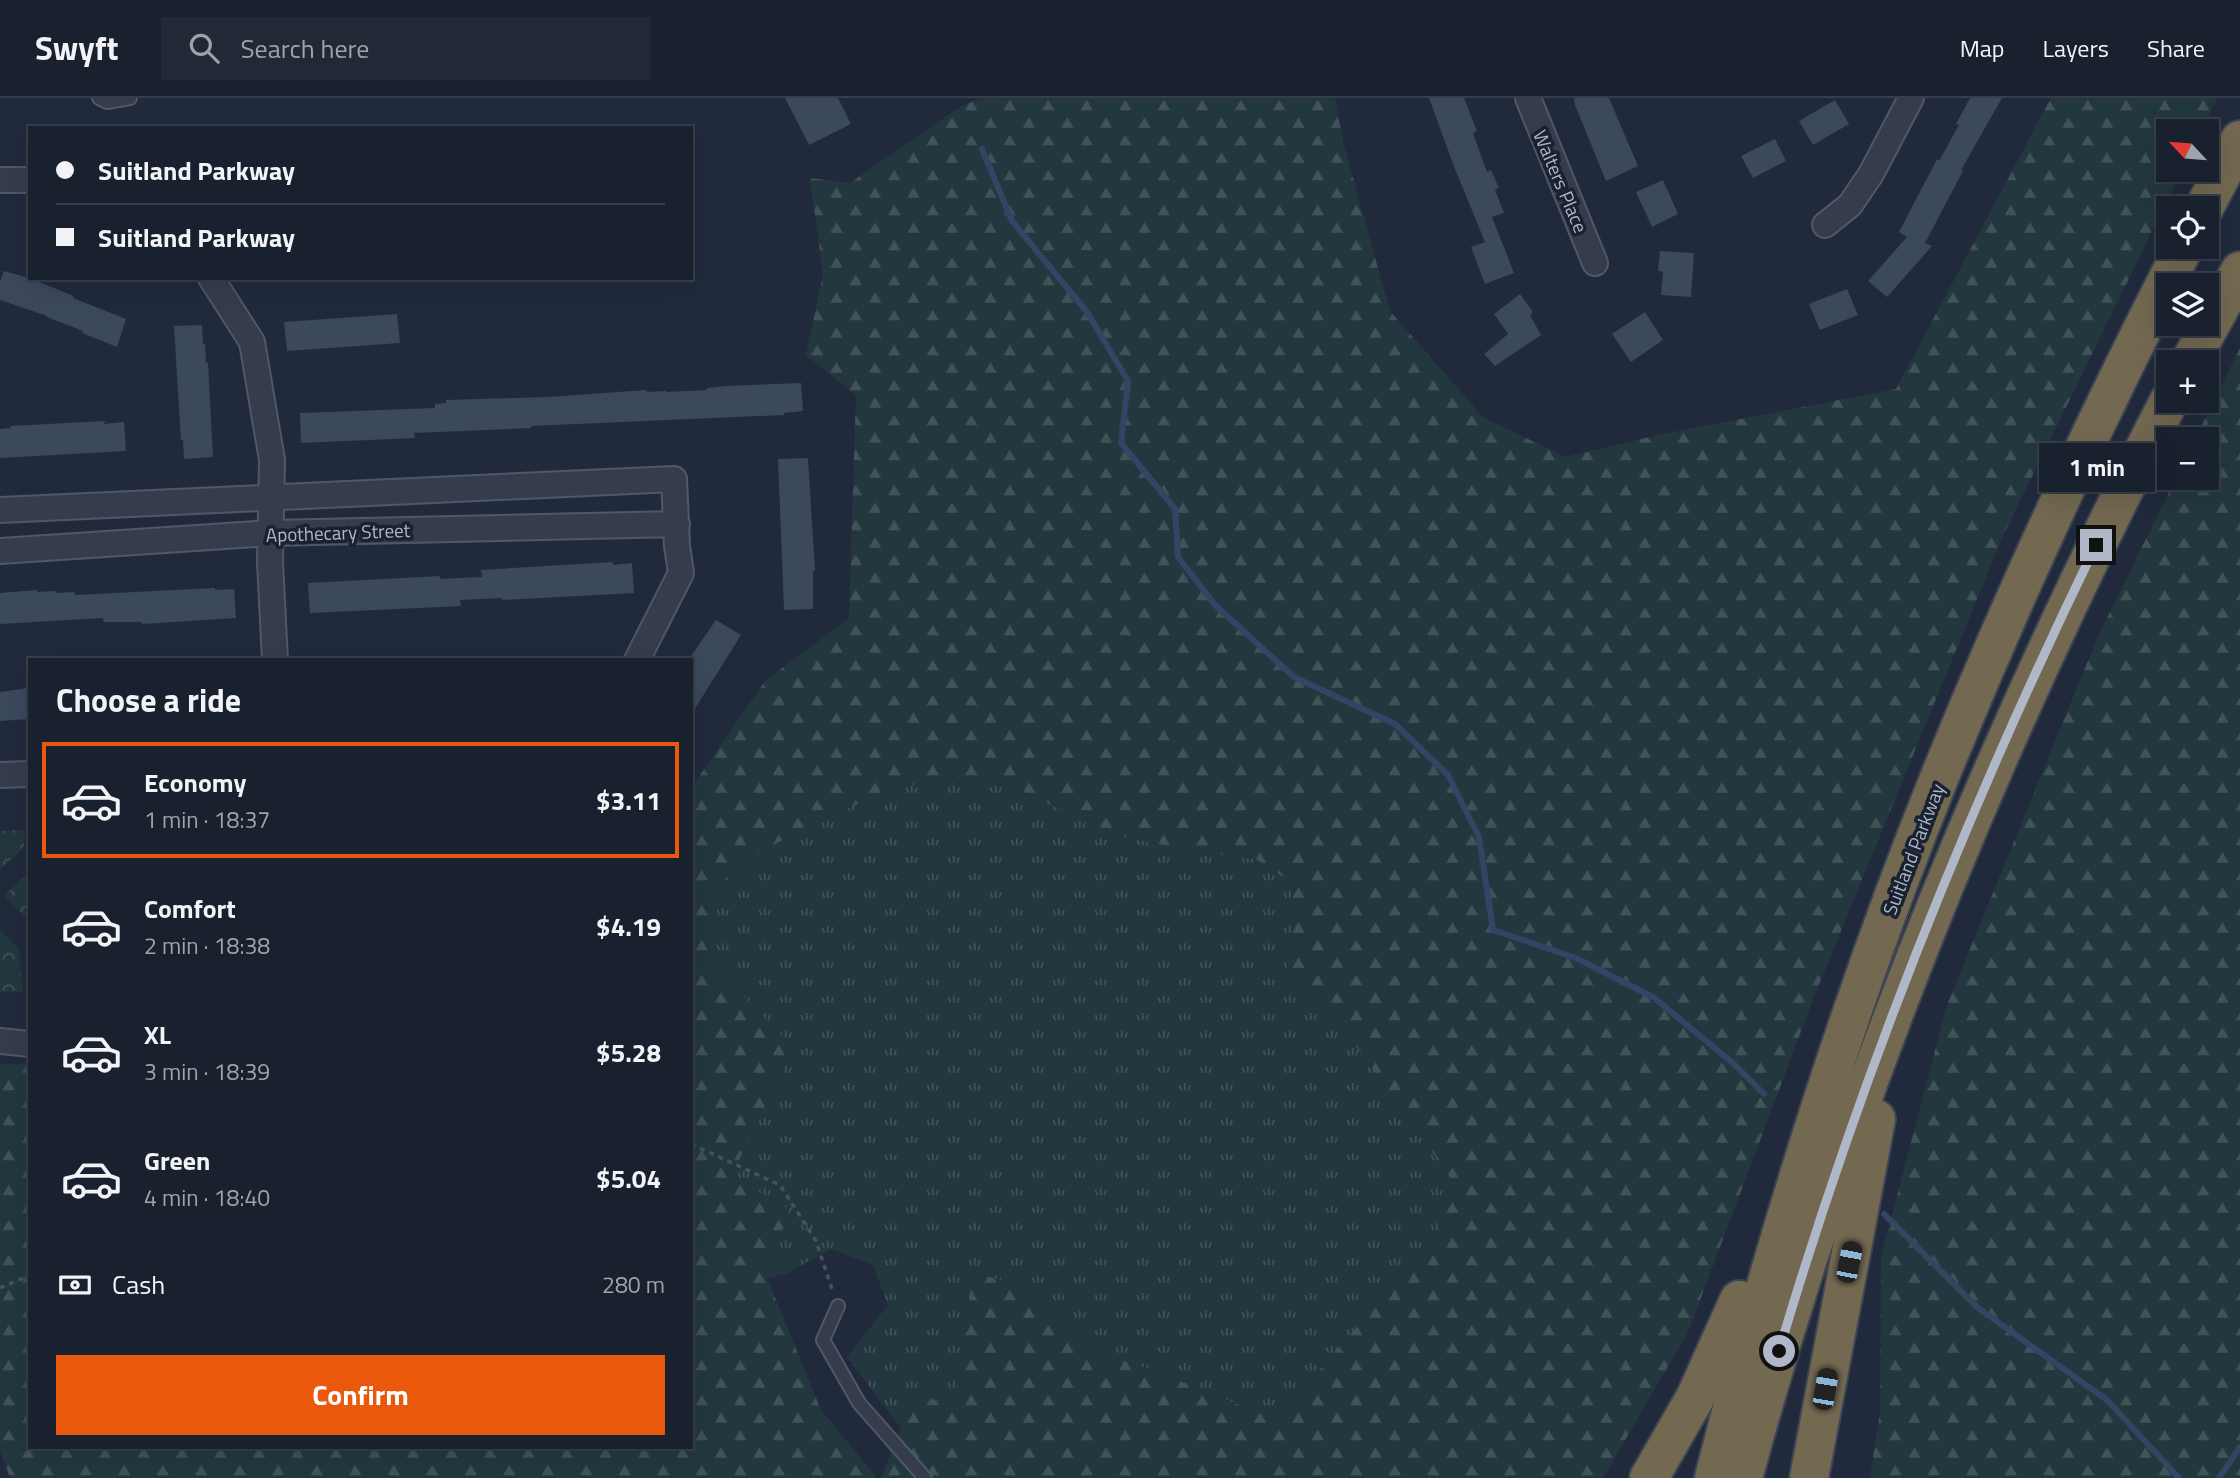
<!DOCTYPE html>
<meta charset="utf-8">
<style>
body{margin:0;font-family:"Titillium Web",sans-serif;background:#222836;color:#f1f3f6;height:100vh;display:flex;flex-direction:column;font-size:26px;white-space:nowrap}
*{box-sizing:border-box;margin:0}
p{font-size:23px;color:#9fa3aa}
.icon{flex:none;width:38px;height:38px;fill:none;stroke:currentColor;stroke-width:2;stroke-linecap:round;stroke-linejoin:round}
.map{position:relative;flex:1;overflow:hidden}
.panel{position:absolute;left:28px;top:560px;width:665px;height:791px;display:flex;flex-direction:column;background:#19202e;border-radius:0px;box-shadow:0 7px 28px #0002,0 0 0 2px #373e4a}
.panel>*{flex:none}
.hud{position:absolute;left:28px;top:28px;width:665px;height:154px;border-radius:0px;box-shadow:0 7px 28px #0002,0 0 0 2px #373e4a;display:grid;align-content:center;height:154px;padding:0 28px;background:#19202e}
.needle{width:46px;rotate:296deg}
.tools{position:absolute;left:2156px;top:21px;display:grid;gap:14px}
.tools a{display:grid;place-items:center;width:63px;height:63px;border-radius:0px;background:#19202e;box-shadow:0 7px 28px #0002,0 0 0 2px #373e4a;font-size:35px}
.end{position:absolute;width:32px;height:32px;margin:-16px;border:9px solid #b0b7c8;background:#111;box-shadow:0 0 0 4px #111}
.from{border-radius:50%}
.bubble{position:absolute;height:49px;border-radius:0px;background:#19202e;box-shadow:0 7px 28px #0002,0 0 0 2px #373e4a;font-size:23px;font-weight:700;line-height:49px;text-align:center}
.car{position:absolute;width:21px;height:42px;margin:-21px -10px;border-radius:9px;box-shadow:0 0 5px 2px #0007;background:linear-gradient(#222 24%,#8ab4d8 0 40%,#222 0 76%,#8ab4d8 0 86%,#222 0)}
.hud b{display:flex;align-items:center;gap:24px;height:66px;font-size:26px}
.hud b+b{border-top:2px solid #373e4a}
.hud i{width:18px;height:18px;background:#f1f3f6}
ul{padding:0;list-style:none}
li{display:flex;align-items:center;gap:21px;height:116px;margin:0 14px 10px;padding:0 14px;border:4px solid transparent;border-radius:0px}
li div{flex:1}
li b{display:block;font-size:26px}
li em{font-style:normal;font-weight:700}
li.active{border-color:#ea580c}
li>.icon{width:63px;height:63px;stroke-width:1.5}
h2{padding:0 28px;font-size:32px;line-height:84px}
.pay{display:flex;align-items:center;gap:18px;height:77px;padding:0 28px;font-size:26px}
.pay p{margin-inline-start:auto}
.primary-button{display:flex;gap:14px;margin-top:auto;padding:14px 28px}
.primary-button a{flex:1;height:80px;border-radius:0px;background:#ea580c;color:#fff;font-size:28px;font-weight:700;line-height:80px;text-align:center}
header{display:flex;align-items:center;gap:42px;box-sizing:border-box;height:98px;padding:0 35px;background:#19202e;border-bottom:2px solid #373e4a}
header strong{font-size:33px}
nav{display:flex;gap:38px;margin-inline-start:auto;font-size:24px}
.search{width:490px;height:63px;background:#222836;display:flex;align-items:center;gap:18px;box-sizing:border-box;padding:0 24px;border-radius:0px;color:#9fa3aa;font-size:26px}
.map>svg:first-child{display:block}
</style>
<header>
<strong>Swyft</strong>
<div class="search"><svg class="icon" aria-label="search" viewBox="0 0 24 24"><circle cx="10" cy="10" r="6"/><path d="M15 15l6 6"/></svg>Search here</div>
<nav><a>Map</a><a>Layers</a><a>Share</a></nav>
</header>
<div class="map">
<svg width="2240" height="1380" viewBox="0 0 2240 1380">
<defs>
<pattern id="grass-tufts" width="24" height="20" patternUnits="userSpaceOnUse" patternTransform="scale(1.75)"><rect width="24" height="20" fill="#23383e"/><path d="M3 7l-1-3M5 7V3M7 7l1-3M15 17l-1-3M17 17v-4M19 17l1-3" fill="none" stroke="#405358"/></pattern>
<pattern id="forest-firs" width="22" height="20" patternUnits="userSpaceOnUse" patternTransform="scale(1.75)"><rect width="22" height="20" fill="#23383e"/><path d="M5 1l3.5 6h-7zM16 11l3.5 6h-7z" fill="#405358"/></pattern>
<pattern id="park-crowns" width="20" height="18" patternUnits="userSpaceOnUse" patternTransform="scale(1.75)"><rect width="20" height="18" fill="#23383e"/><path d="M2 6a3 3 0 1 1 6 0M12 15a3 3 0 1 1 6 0" fill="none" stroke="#405358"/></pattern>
</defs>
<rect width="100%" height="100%" fill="#212a3d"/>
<path fill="url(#grass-tufts)" d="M1006 685 1110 736 1193 753 1256 761 1290 784 1295 818 1288 871 1343 931 1450 1079 1437 1136 1276 1322 1158 1274 1082 1248 1006 1183 954 1308 914 1296 901 1330 847 1259 888 1207 873 1167 831 1151 788 1175 767 1180 789 1111 730 1078 787 964 706 861 715 788 767 750 896 687Z"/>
<path fill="url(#forest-firs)" d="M980 0H1335L1344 48 1390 213 1483 319 1565 359 1658 337 1896 291 2051 0H2217L2201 33H2168V72H2182L2002 440 1814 899 1688 1234 1603 1380H881L914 1296 954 1308 973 1175 1006 1183 1082 1248 1158 1274 1276 1322 1437 1136 1450 1079 1343 931 1288 870 1295 818 1289 783 1256 761 1193 753 1110 736 1006 685 896 687 767 750 715 788 706 861 786 941 787 964 731 1078 789 1111 767 1180 821 1312 877 1380H10L0 1352V966L30 965V1349H691V690L765 583 849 520 856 297 806 257 823 176 810 80 850 85 957 11Z
M2240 250V1380H1870L1880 1313 1881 1159 1947 907 2099 536 2176 380H2207V341H2195Z"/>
<path fill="url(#park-crowns)" d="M25 732 24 749 0 772V733Z
M30 773V824L4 798Z
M0 832 19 851 23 894H0Z"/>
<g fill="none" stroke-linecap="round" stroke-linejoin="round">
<path stroke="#344465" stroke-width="6" d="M982 51 1012 123 1087 214 1128 283 1121 345 1175 411 1178 459 1215 507 1294 579 1395 626 1448 677 1479 739 1493 832 1576 860 1653 899 1733 965 1764 996
M1884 1116 1978 1210 2107 1302 2179 1380
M2219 1380 2240 1349"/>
</g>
<path fill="#3c485c" d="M785 0H838L851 26 809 47Z
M1429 0H1464L1477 33 1473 35 1487 74 1491 72 1499 90 1495 92 1504 115 1492 119 1514 175 1485 186 1471 149 1485 144 1455 71Z
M1574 0H1609L1638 68 1606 83 1575 7Z
M1970 0H2002L1961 72 1963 73 1925 145 1932 148 1887 199 1868 183 1907 139 1899 134 1937 61 1939 63 1959 27 1956 26Z
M1835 2 1849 26 1813 47 1799 23Z
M1775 41 1786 63 1753 80 1741 58Z
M1663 82 1678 116 1652 129 1636 94Z
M1660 153 1694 155 1691 199 1661 197 1663 174 1658 173Z
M4 173 40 183 39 184 74 198 73 200 126 221 117 249 82 235 83 233 47 219V218L0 202V184Z
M1847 191 1858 217 1820 232 1809 206Z
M1520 196 1533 214 1530 217 1541 237 1495 268 1484 256 1508 236 1494 216Z
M1645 214 1663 242 1631 264 1612 236Z
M397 216 400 245 287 253 284 224Z
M202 227 203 246H205L206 265H208L213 359 184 361 183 342H181L174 228Z
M801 285 803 313 784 315V317L531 328V330L414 335 415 340 301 345 300 315 435 310V306L446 305V302L548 299 646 292 647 294 666 293V294L707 292V290L726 288Z
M105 323 104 326 124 324 126 353 0 360V331L11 330 10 328Z
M808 360 815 473H813V511L784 512 778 361Z
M613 464V467L632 465 634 495 502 502V500L460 502 461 508 310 515 308 485 440 478V481L482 479 481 472Z
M215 490V492L234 491 236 520 142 526 141 524H104L103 520 0 526V495L37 492V494L56 493V495L74 494 75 497Z
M716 522 741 537 691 617V558Z
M28 590 30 592V621L0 623V594Z"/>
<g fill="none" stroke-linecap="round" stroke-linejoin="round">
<defs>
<path id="lane" d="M99 0 107 4 130 0
M838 1208 823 1242 859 1305 925 1380"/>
<path id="street" d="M1528 0 1595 165
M0 82H30
M1825 127 1850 107 1871 76 1911 0
M211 180 252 244 272 362 270 464 275 562
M0 412 674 381 677 448 681 475 637 562
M0 453 271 435 677 426
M0 677 30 676
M0 943 30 946"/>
<path id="highway" d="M2204 110 2240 42
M2190 264 2240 173
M1649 1380 1695 1300 1739 1202
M1714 1380C1775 1140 1849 903 1942 673 2015 494 2096 320 2184 149
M1743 1380C1844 1006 1991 647 2169 303
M1809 1380 1876 1021"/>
</defs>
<use href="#lane" stroke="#505767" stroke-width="16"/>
<use href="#street" stroke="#505767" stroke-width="28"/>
<use href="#highway" stroke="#3d4454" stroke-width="42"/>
<path stroke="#41555b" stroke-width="3.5" stroke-dasharray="5 5" stroke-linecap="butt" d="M691 1046 780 1087 816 1143 833 1194
M0 1190 30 1177"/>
<use href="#lane" stroke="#353d4d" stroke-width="12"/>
<use href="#street" stroke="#353d4d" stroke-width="24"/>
<use href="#highway" stroke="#736951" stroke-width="38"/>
</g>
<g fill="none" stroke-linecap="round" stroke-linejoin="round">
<path stroke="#b0b7c8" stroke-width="9" d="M1779 1253C1861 976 1970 706 2096 447"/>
</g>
<g text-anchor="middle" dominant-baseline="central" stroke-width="7" stroke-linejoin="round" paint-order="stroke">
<g font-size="19" fill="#b0b7c8" stroke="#1a2231">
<text transform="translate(1561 83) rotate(67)">Walters Place</text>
<text transform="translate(338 434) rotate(-2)">Apothecary Street</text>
<text transform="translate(1913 751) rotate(-69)">Suitland Parkway</text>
</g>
</g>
</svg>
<div class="tools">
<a><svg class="needle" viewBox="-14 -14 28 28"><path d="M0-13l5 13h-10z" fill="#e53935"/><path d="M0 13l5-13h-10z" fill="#9fa3aa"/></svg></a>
<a><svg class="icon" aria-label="locate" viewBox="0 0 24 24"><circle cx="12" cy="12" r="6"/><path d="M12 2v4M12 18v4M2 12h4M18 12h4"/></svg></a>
<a><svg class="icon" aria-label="layers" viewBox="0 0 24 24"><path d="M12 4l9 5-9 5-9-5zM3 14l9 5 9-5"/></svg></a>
<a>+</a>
<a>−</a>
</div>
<i class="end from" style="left:1779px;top:1253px"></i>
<i class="end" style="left:2096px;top:447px"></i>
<div class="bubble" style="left:2039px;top:345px;width:116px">1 min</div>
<i class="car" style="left:1849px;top:1164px;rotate:11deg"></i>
<i class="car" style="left:1825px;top:1291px;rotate:10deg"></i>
<div class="hud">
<b><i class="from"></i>Suitland Parkway</b>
<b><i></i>Suitland Parkway</b>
</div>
<section class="panel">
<h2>Choose a ride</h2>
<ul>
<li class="active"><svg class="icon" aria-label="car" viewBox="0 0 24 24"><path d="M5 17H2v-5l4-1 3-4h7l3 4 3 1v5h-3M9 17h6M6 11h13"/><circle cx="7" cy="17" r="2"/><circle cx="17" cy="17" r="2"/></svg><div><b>Economy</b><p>1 min · 18:37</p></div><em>$3.11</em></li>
<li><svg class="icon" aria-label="car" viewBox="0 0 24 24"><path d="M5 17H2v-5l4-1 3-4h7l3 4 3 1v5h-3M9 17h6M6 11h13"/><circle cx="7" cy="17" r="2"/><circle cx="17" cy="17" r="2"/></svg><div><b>Comfort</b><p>2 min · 18:38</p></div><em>$4.19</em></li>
<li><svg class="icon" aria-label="car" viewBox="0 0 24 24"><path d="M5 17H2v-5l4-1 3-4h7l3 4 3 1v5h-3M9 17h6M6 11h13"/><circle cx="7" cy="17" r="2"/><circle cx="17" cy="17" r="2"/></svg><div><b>XL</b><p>3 min · 18:39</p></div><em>$5.28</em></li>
<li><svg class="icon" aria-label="car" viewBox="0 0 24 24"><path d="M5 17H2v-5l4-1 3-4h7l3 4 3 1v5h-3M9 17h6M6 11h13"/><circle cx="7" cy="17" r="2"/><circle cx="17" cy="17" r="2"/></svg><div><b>Green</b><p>4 min · 18:40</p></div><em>$5.04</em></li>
</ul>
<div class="pay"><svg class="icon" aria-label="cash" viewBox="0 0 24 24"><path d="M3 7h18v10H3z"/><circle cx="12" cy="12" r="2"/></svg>Cash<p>280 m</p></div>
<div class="primary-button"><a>Confirm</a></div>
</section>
</div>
